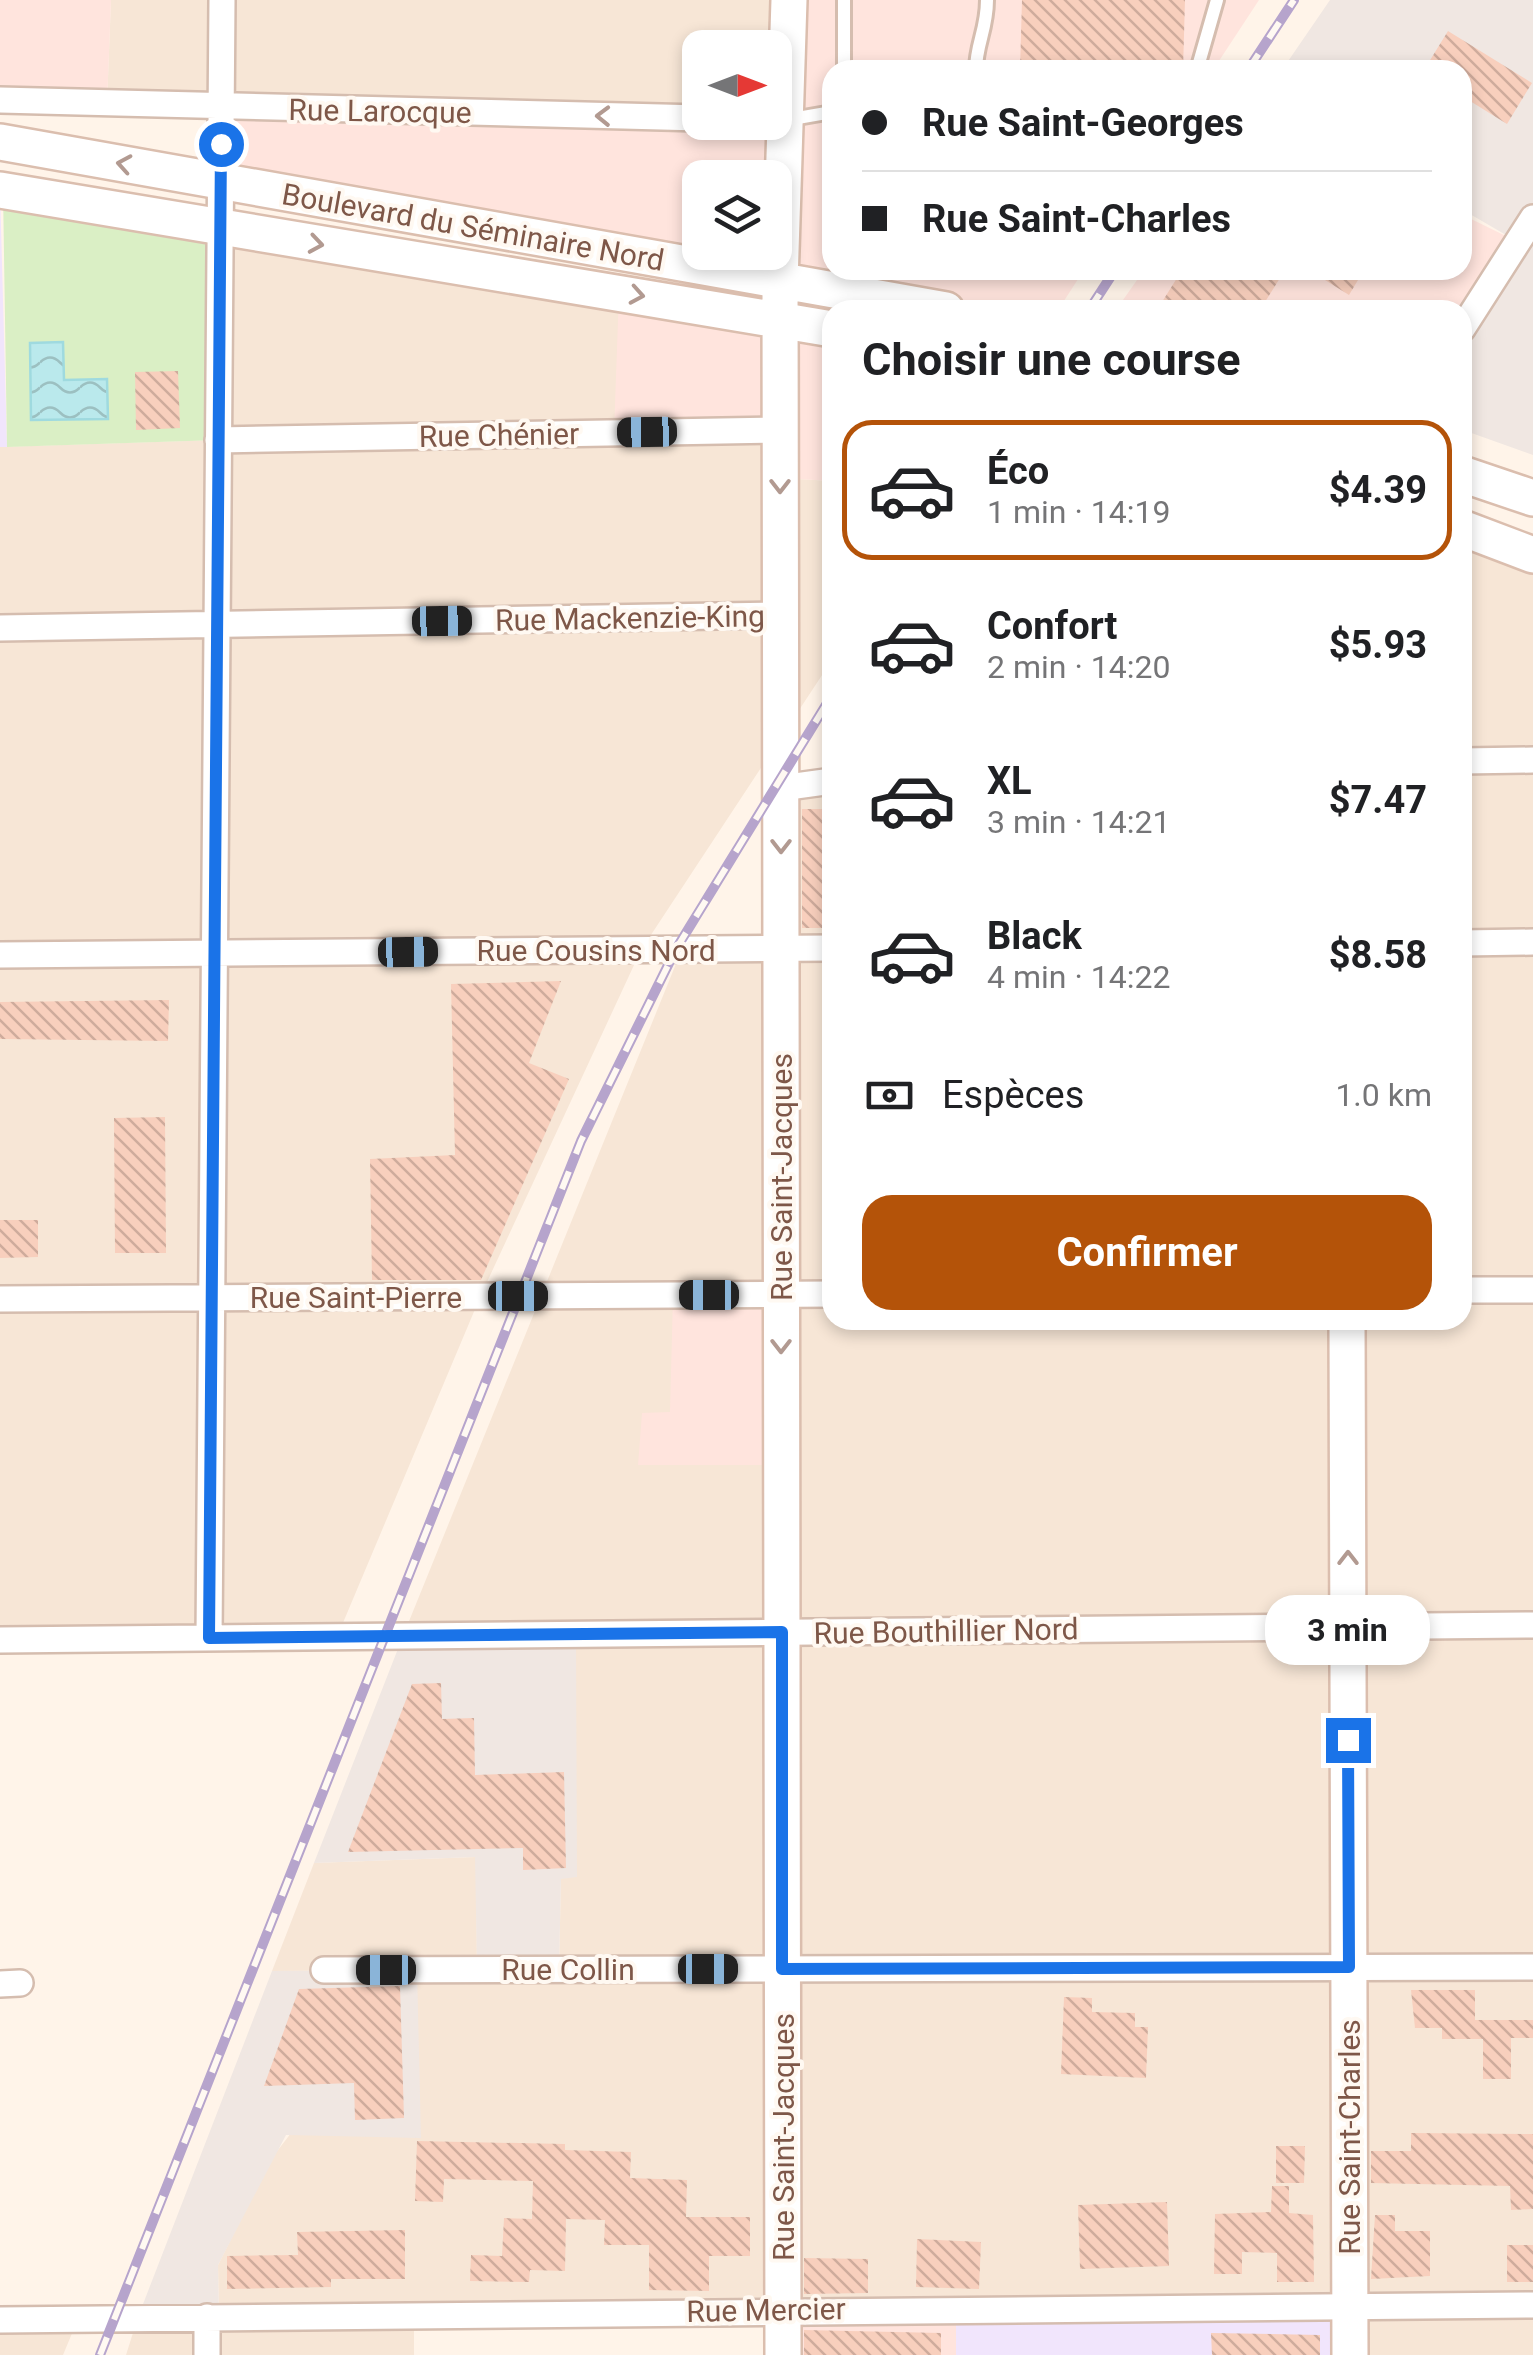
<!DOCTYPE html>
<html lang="fr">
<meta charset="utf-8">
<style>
body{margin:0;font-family:Roboto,sans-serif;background:#f6f6f6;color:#202124;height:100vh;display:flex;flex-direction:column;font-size:38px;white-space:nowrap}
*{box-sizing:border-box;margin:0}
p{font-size:32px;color:#757577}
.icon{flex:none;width:55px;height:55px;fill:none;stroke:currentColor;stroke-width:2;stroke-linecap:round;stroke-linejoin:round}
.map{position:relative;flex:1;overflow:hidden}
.details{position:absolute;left:822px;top:300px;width:650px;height:1030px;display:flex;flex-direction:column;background:#fff;border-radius:30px;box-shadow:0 5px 15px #0003}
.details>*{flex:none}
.banner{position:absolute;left:822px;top:60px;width:650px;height:220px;border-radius:30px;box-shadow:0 5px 15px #0003;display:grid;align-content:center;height:220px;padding:0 40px;background:#fff}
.needle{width:65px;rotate:90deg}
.fabs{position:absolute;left:682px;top:30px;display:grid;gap:20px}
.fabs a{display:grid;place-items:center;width:110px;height:110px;border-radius:20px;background:#fff;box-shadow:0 5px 15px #0003;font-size:50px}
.end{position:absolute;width:45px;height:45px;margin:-22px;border:12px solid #1a73e8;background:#fff;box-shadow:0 0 0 5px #fff}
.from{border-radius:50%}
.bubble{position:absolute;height:70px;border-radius:30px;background:#fff;box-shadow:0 5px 15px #0003;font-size:32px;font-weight:700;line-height:70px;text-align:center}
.car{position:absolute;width:30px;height:60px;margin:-30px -15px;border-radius:12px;box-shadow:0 0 8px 2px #0007;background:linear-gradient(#222 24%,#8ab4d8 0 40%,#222 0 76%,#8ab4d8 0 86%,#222 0)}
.banner b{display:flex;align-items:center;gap:35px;height:95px;font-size:38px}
.banner b+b{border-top:2px solid #e0e0e0}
.banner i{width:25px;height:25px;background:#202124}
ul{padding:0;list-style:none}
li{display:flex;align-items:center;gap:30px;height:140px;margin:0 20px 15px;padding:0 20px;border:5px solid transparent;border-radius:30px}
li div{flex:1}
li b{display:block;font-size:38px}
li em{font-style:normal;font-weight:700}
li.selected{border-color:#b45309}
li>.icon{width:90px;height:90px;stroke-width:1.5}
h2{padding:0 40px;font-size:45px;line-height:120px}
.pay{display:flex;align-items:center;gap:25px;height:110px;padding:0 40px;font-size:38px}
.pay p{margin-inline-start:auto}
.primary-button{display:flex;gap:20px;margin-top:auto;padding:20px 40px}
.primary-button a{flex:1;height:115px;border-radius:30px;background:#b45309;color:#fff;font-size:40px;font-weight:700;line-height:115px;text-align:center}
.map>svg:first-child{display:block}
</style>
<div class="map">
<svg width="1533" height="2355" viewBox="0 0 1533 2355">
<defs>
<pattern id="water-waves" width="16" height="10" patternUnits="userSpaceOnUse" patternTransform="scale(2.5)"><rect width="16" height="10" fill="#bae9ec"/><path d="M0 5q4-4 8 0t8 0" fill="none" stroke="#9cc0c1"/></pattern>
<pattern id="building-back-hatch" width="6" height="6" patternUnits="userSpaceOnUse" patternTransform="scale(2.5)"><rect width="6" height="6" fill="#f8cfbd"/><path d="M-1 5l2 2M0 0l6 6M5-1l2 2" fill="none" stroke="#ceab9c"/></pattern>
</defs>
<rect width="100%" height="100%" fill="#fff4e9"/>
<path fill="#f7e6d6" d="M111 0H789L775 48H700V118L107 104Z
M220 229 619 292 780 430V478L832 481V660L641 950 481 1295 337 1637 0 1640V447L218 440Z
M1463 525 1533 550V2355H1350V2307L414 2315V2355H126L138 2317 219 2316 218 2265 271 2159 417 1970 272 1971 314 1863 476 1857 477 1969H559L561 1878 577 1876 403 1636 682 949 781 948V788L832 770V1320H1462Z
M78 2319 63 2355H0V2320Z"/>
<path fill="#ffe4dd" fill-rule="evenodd" d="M0 0H111L107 104 0 100Z
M777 0H1259L1213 70H832V270H1084L1058 310H946L221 181V108L775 122ZM700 178H775V252H700Z
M1463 215 1518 242 1462 310H1116L1144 270H1462Z
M619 292 832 329V481L780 478V431L614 433Z
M781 1294 782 1465H638L642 1413 670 1412 673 1295Z
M956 2308V2355H783V2310Z"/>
<path fill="#f0e7e2" d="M1330 0H1533V455L1463 430V329L1518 242 1463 210 1462 70H1282Z
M576 1634 577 1877 561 1879 559 1969H477L475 1857 314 1863 403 1636Z
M417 1970 421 2138 286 2135 218 2265 219 2316 138 2317 272 1971Z"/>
<path fill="#f1e5fc" d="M0 190 7 447H0Z
M1350 2306V2355H956V2309Z"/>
<path fill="#daefc5" d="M3 190 220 229 218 440 7 447Z"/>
<path fill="url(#water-waves)" stroke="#9fdadf" stroke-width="2.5" d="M63 342 64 380 107 379 108 419 31 420 30 343Z"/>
<path fill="url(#building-back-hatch)" d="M1022 0H1185L1183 70H1020Z
M1448 31 1532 83 1507 124 1462 96V70H1424Z
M1182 270H1285L1260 310H1157Z
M1309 270H1364L1349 295Z
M178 371 180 428 136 430 135 372Z
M802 809H832V928H802Z
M561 981 529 1063 569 1079 481 1280H372L370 1159 455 1155 451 984Z
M169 1000 168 1041 0 1039V1002Z
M165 1117 166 1253H115L114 1118Z
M0 1220H38V1257L0 1258Z
M441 1683 442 1719 474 1718 475 1775 564 1772 566 1868 523 1870V1848L348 1852 412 1684Z
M400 1986 404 2118 355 2120 354 2083 264 2086 299 1989Z
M1411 1990H1475V2020H1533V2038H1511V2079H1483V2039H1442V2028H1415Z
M1064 1997 1092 1998V2012L1135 2013V2027H1148L1146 2078 1061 2074Z
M1411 2133 1533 2134V2209L1511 2210 1510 2186 1371 2183V2151H1411Z
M417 2141 565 2144V2150L631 2152 630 2178 687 2180 686 2217H750V2256H709V2291L649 2290V2245H604L605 2220 566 2219 565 2271 530 2270 529 2282 470 2281 471 2255 502 2256 504 2218 532 2219 533 2181 444 2179 443 2202 415 2201Z
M1276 2146H1305L1304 2183H1276Z
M1272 2186H1289V2213L1313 2215 1314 2282H1277V2253L1242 2252V2274H1214L1215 2214 1271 2212Z
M1167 2202 1169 2266 1080 2269 1078 2205Z
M1375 2215H1395V2231H1430V2276L1371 2279Z
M405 2230V2279H331V2287L227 2289V2256L298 2255 297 2232Z
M917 2239 981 2242 979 2289 916 2287Z
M1507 2245H1533V2282H1507Z
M804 2258 868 2259V2293L804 2294Z
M804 2330 941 2333V2355H804Z
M1211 2333 1320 2335V2355H1212Z"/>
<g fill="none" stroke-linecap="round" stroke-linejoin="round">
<defs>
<path id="lane" d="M844 0V70
M976 70C976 44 987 30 987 0
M1197 70 1217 0
M786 120 832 112"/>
<path id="street" d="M0 100 700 118
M1462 329 1533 218
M218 440 780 430
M0 628 780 615
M1462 761 1533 760
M781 788 832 781
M1462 943 1533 942
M0 955 832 948
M1462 1290H1533
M0 1299 832 1294
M209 1638 222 0
M0 1640 1533 1625
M324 1970 1533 1967
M0 1984 20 1983
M207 2317V2355
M0 2320 1533 2305"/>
<path id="secondary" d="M0 142 946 310
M0 190 832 329
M1462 474 1533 498
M1462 528 1533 555
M1347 1320 1350 2355
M783 2355 780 282 789 0"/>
</defs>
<use href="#lane" stroke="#d5bdaf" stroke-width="18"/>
<use href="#street" stroke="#d5bdaf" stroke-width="30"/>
<use href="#secondary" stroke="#dbbeae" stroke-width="40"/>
<use href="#lane" stroke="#fff" stroke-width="12"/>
<use href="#street" stroke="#fff" stroke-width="25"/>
<use href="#secondary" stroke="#fff" stroke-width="35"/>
<defs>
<path id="rail" d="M1248 70 1294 0
M1089 310 1115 270
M100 2355 581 1141 676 949 832 695"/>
</defs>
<use href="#rail" stroke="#b6a4cc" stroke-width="10"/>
<use href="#rail" stroke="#fff9f2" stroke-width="6" stroke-dasharray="19" stroke-linecap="butt"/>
</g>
<defs><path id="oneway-chevron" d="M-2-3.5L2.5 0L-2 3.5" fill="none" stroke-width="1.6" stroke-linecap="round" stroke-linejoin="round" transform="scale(2.5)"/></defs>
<g stroke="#b29a91">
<use href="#oneway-chevron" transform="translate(603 116) rotate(-179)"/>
<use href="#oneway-chevron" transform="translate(124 164) rotate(-170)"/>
<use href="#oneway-chevron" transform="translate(316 244) rotate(9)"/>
<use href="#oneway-chevron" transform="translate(637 295) rotate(10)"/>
<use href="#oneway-chevron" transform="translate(780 486) rotate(90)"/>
<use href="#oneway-chevron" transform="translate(781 846) rotate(90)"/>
<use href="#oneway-chevron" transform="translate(781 1346) rotate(90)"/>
<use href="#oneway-chevron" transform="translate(1348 1558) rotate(-90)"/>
</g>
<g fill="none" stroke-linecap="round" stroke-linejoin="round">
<path stroke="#1a73e8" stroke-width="12" d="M221 144 209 1638 782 1632V1969L1349 1967 1348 1740"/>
</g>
<g text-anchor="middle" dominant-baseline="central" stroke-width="8" stroke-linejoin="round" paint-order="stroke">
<g font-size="30" fill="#7e5748" stroke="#fff9f2">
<text transform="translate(380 111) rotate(1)">Rue Larocque</text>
<text transform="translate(473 227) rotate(10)">Boulevard du Séminaire Nord</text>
<text transform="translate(499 435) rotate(-1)">Rue Chénier</text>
<text transform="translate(630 618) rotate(-1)">Rue Mackenzie-King</text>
<text x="596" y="950">Rue Cousins Nord</text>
<text transform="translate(781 1177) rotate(-90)">Rue Saint-Jacques</text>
<text x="356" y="1297">Rue Saint-Pierre</text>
<text transform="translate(946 1631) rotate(-1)">Rue Bouthillier Nord</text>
<text x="568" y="1969">Rue Collin</text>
<text transform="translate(783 2137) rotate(-90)">Rue Saint-Jacques</text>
<text transform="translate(1349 2137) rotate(-90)">Rue Saint-Charles</text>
<text transform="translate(766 2310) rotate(-1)">Rue Mercier</text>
</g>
</g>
</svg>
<div class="fabs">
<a><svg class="needle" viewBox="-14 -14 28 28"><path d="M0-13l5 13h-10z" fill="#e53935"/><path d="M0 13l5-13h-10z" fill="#757577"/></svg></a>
<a><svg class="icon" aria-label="layers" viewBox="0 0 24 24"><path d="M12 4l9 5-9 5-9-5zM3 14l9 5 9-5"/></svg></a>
</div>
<i class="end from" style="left:221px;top:144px"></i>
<i class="end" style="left:1348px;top:1740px"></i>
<div class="bubble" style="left:1265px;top:1595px;width:165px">3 min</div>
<i class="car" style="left:647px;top:432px;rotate:269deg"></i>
<i class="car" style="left:442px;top:621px;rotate:89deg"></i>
<i class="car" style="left:408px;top:952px;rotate:89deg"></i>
<i class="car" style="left:709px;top:1295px;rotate:270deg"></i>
<i class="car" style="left:518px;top:1296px;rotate:90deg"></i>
<i class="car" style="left:708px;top:1969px;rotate:90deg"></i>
<i class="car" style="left:386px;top:1970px;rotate:270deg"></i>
<div class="banner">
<b><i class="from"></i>Rue Saint-Georges</b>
<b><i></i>Rue Saint-Charles</b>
</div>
<section class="details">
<h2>Choisir une course</h2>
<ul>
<li class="selected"><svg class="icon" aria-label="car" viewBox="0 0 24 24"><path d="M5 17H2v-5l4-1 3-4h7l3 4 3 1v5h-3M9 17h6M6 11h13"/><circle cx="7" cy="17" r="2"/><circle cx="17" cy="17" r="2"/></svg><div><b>Éco</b><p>1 min · 14:19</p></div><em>$4.39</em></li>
<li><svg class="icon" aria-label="car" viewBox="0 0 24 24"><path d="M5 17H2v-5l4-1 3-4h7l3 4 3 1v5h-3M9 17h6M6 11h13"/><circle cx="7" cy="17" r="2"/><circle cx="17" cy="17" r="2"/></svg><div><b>Confort</b><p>2 min · 14:20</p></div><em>$5.93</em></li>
<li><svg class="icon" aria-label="car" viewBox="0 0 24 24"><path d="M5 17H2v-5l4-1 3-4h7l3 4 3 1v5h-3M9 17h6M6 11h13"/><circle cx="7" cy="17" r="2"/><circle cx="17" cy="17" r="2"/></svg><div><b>XL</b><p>3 min · 14:21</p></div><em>$7.47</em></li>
<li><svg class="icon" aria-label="car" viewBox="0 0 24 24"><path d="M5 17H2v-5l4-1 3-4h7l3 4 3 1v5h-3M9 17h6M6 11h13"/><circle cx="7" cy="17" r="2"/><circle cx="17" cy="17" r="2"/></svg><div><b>Black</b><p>4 min · 14:22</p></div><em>$8.58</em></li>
</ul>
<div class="pay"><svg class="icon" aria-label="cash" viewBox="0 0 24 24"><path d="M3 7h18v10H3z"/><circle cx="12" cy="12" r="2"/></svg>Espèces<p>1.0 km</p></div>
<div class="primary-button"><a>Confirmer</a></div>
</section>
</div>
